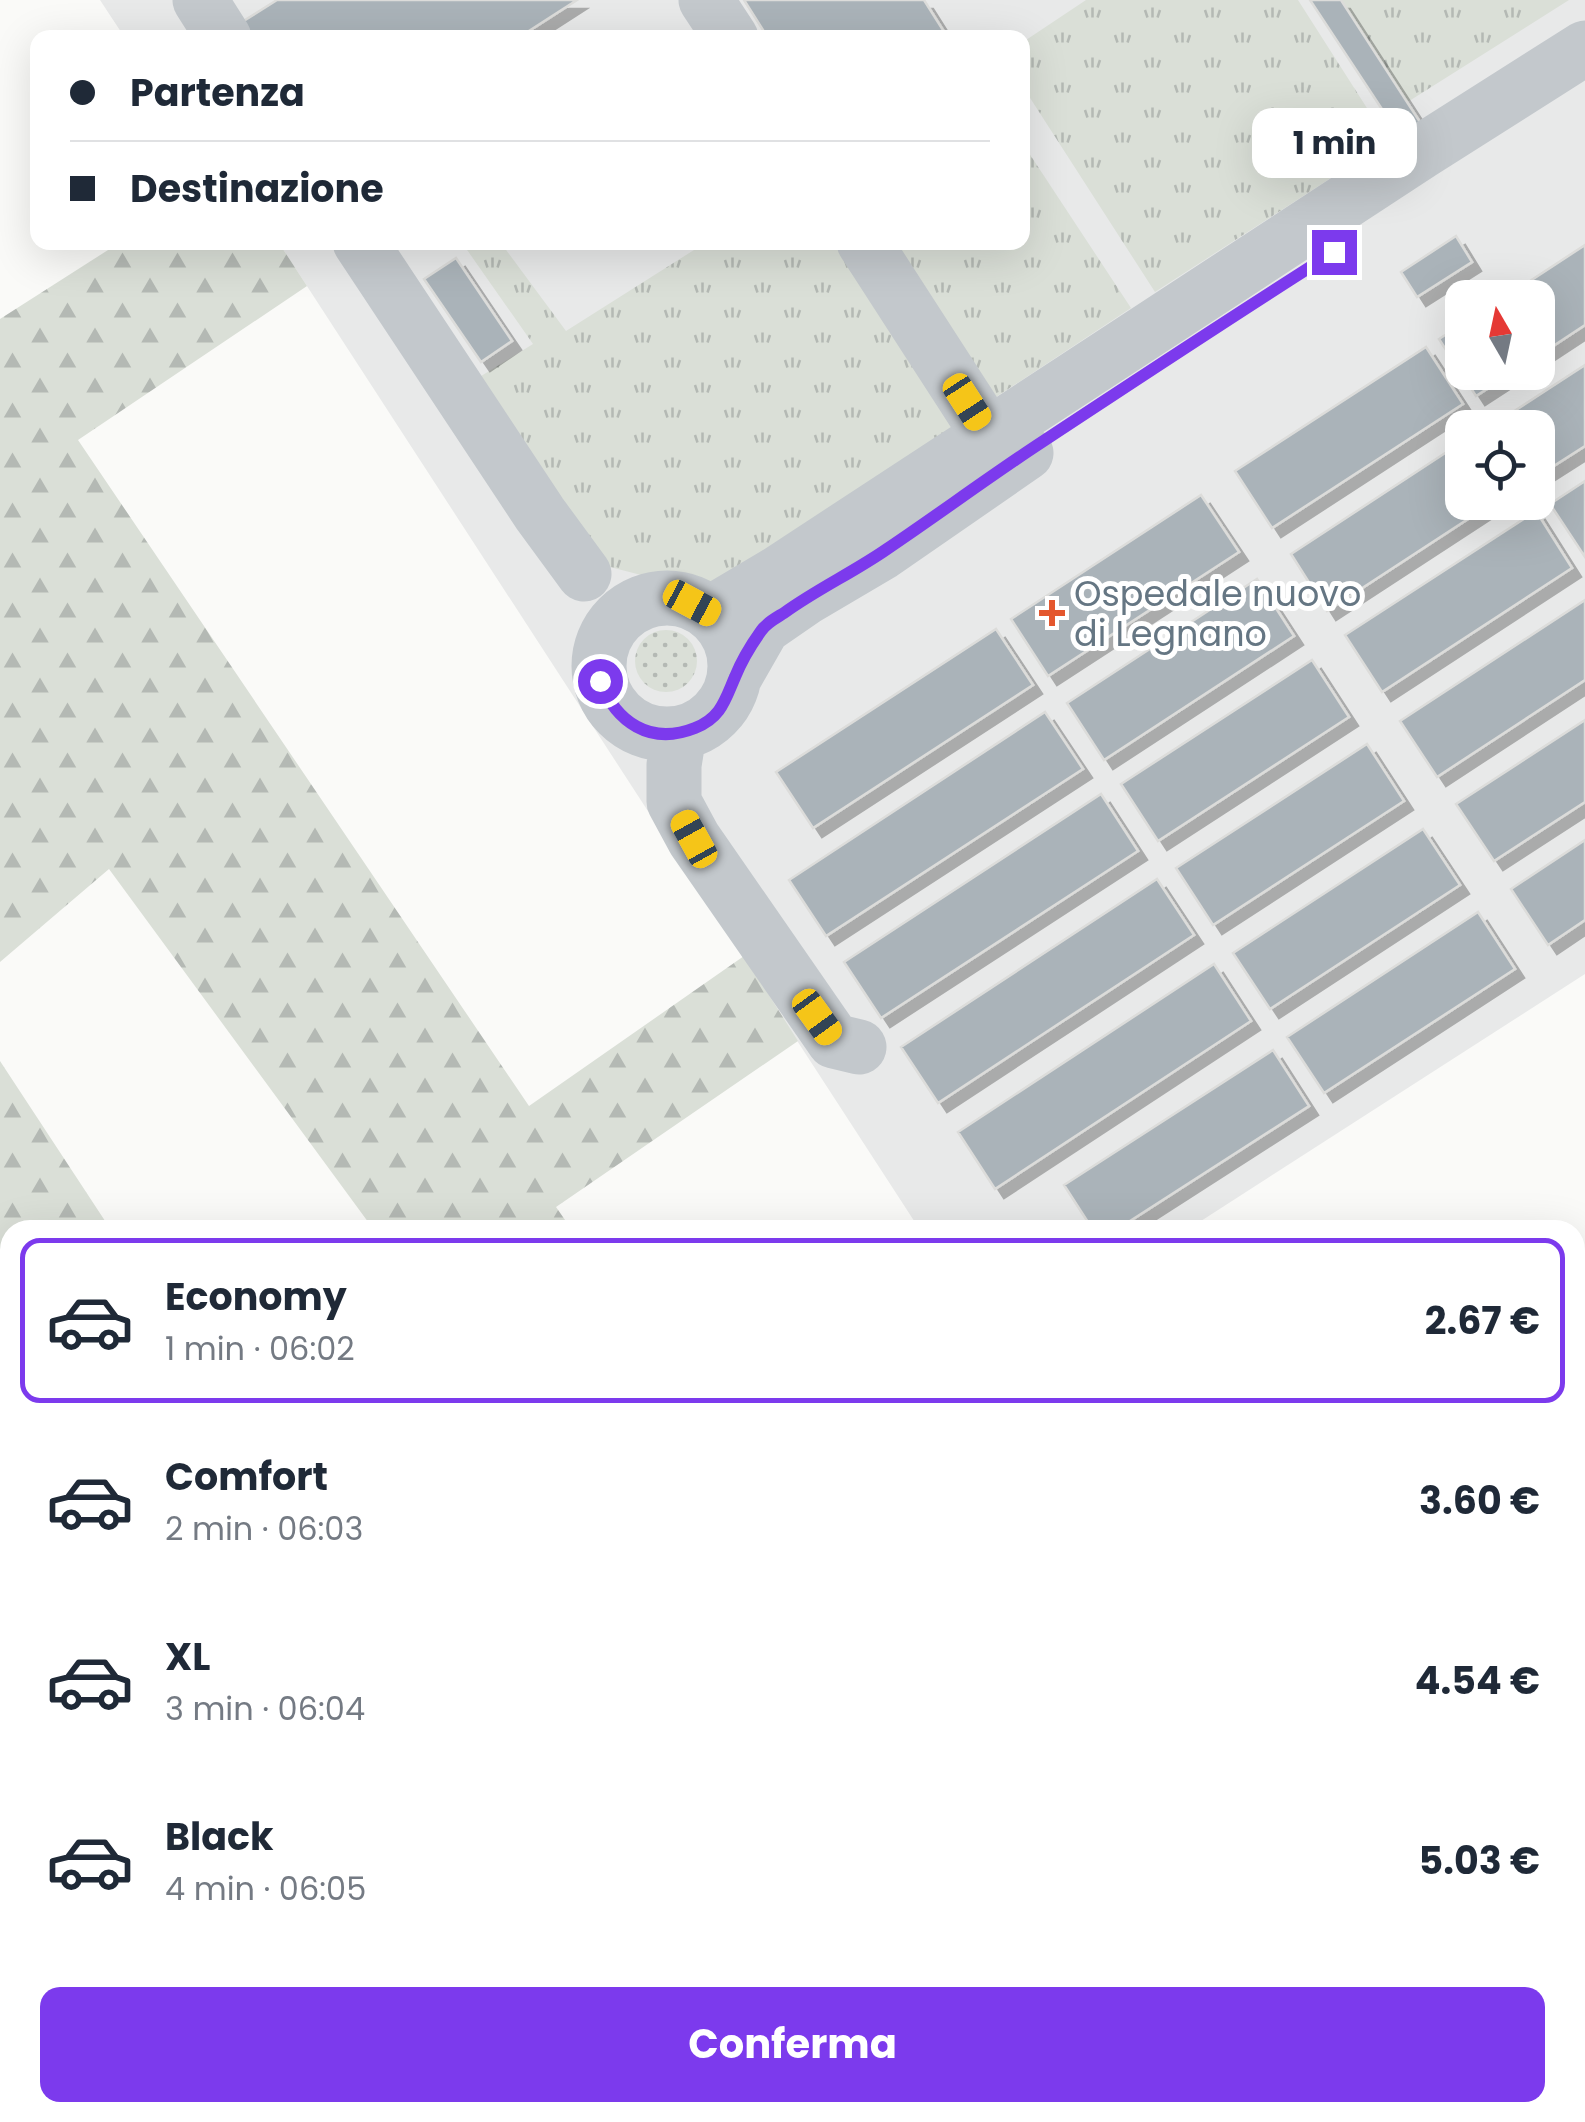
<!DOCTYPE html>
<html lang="it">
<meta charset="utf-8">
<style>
body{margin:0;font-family:Poppins,sans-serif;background:#f6f6f7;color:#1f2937;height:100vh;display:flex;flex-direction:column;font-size:38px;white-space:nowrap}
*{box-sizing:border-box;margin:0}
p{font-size:32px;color:#747a83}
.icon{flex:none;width:55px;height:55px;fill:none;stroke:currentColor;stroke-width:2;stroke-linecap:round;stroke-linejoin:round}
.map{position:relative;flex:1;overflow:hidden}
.panel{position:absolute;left:0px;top:1220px;width:1585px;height:902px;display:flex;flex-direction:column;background:#fff;border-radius:30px 30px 0 0;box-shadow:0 10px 40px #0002}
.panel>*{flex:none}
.top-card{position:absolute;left:30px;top:30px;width:1000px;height:220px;border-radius:20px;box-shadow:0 10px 40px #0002;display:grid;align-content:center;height:220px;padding:0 40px;background:#fff}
.needle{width:65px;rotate:351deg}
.fabs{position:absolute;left:1445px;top:280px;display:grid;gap:20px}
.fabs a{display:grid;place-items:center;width:110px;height:110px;border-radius:20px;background:#fff;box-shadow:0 10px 40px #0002;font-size:50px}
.end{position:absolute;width:45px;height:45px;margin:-22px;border:12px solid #7c3aed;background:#fff;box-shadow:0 0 0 5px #fff}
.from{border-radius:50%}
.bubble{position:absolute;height:70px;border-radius:20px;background:#fff;box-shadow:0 10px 40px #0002;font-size:32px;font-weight:700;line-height:70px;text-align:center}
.car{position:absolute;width:30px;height:60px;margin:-30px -15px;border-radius:12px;box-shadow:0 0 8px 2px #0007;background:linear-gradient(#f5c518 24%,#345 0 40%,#f5c518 0 76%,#345 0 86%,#f5c518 0)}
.top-card b{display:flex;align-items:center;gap:35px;height:95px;font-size:38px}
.top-card b+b{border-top:2px solid #e0e1e3}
.top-card i{width:25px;height:25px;background:#1f2937}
ul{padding:18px 0 0;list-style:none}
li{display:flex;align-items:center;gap:30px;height:165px;margin:0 20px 15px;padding:0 20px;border:5px solid transparent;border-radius:20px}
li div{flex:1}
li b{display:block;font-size:38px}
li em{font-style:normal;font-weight:700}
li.selected{border-color:#7c3aed}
li>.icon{width:90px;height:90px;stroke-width:1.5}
.primary-button{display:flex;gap:20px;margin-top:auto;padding:20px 40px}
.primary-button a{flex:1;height:115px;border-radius:20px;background:#7c3aed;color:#fff;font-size:40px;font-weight:700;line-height:115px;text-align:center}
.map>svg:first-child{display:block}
</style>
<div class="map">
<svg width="1585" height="2122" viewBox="0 0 1585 2122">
<defs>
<pattern id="grass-tufts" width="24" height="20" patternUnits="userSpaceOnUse" patternTransform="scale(2.5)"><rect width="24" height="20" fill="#dadfd7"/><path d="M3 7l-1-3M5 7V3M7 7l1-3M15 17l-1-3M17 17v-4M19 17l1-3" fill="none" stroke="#b4b9b4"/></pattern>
<pattern id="forest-firs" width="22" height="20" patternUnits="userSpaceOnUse" patternTransform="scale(2.5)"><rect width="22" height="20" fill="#dadfd7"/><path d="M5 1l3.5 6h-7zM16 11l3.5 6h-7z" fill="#b4b9b4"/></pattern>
<pattern id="garden-dots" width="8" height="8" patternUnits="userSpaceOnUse" patternTransform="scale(2.5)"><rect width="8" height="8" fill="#dadfd7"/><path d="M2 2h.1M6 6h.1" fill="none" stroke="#b4b9b4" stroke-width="1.8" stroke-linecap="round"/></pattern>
<filter id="shadow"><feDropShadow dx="9" dy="9" stdDeviation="0" flood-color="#0004"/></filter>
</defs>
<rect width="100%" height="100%" fill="#fafaf8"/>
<path fill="#e8e9e9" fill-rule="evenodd" d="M100 0H1585V974L1187 1230H920L279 243 1022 242V38H125ZM1462 298H1538V372H1462ZM1462 428H1538V502H1462Z"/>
<path fill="url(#grass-tufts)" d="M1086 0H1298L1388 141 1155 292 1023 87V42Z
M1340 0H1569L1406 103Z
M1023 144 1131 308 981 407 873 243 1022 242Z
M472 243H501L566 331 705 243H845L965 433 730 586 672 583 610 567 584 537 473 381 533 344 465 247Z
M459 2112H661L667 2122H447Z"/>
<path fill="url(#forest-firs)" d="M119 243H279L307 286 78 440 529 1106 744 956 798 1041 556 1207 572 1230H374L109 869 0 962V319Z
M0 1061 111 1230H10V1599L0 1606Z
M10 1842V2075L0 2081V1848Z
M1575 1938 1585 1943V2122H1099L1093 2113 1575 2112Z
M94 2113H229L235 2122H100Z"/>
<path fill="url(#garden-dots)" d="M635 661a31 31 0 1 1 62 0a31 31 0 1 1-62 0Z"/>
<path fill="#aab3b9" stroke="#dcdcda" stroke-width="2.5" filter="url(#shadow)" d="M277 0H577L518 38H252L242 22Z
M744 0H924L948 38H768Z
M1310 0H1341L1420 122 1399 135Z
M1456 236 1472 262 1417 297 1401 272Z
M1585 245V325L1538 356V298H1504Z
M456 258 512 341 481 362 424 279Z
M1462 324V372H1513L1476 396 1439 339Z
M1426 347 1463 404 1272 528 1235 471Z
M1585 365V446L1538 476V428H1499L1496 423Z
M1462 442V502H1494L1327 611 1291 554Z
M1585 481V557L1550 504Z
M1201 495 1239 552 1048 676 1011 619Z
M1536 511 1572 568 1382 692 1345 635Z
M1257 579 1294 636 1104 760 1067 703Z
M1585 600V680L1437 777 1400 721Z
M996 629 1033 685 813 828 776 772Z
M1312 660 1349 717 1158 841 1121 784Z
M1045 712 1083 769 826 936 789 880Z
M1585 720V802L1494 861 1456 804Z
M1367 744 1404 801 1213 925 1176 868Z
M1101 794 1138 851 881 1018 844 962Z
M1423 829 1460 885 1270 1009 1233 953Z
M1585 840V920L1548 945 1511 889Z
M1157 879 1194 935 938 1103 901 1047Z
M1478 912 1515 969 1324 1093 1287 1037Z
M1214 964 1251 1021 995 1189 958 1132Z
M1273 1050 1309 1106 1116 1230H1093L1064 1185Z"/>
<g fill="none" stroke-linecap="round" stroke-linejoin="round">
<path stroke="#c3c8cc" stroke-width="55" d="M200 0 224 38
M706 0 731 38
M360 242 540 514 584 574
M864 242 988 434
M599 666a68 68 0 1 1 136 0a68 68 0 1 1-136 0Z
M711 613 775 575 1421 152 1585 48
M735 676 763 627 805 598 883 552 1026 453
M679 734 674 765V802L694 839 834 1041 859 1047"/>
</g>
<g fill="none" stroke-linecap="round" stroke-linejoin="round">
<path stroke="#7c3aed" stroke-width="12" d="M600 681C616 722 650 746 695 728 721 718 725 700 735 677 741 662 751 645 761 631 766 623 776 618 784 613 817 589 854 572 887 549 939 514 990 476 1042 442 1139 378 1236 314 1334 252"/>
</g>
<path fill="#e4572e" stroke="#fff" stroke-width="4" d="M1047 598h10v10h10v10h-10v10h-10v-10h-10v-10h10z"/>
<g text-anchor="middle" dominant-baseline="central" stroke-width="10" stroke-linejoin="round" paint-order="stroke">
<g font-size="35" fill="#657683" stroke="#fff" text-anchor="start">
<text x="1074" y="593">Ospedale nuovo<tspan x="1074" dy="40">di Legnano</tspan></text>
</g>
</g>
</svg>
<div class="fabs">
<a><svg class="needle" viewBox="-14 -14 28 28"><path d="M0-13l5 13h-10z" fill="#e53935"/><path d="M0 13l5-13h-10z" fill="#747a83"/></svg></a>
<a><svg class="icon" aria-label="locate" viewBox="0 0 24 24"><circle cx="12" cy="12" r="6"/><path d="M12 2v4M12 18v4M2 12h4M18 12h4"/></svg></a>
</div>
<i class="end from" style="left:600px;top:681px"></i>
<i class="end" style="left:1334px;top:252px"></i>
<div class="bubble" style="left:1252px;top:108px;width:165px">1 min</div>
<i class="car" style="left:967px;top:402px;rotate:147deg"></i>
<i class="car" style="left:692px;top:603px;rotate:118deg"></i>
<i class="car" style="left:694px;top:839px;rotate:331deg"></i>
<i class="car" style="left:817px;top:1017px;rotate:144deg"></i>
<div class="top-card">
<b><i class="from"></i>Partenza</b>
<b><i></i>Destinazione</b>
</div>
<section class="panel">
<ul>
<li class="selected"><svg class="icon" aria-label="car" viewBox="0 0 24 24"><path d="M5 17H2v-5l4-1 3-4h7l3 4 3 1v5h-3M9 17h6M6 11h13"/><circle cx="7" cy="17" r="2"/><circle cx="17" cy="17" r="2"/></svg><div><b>Economy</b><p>1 min · 06:02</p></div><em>2.67 €</em></li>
<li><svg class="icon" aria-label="car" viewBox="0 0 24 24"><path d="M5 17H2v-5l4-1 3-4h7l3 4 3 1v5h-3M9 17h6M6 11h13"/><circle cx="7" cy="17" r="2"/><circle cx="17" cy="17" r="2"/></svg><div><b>Comfort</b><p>2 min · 06:03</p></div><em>3.60 €</em></li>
<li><svg class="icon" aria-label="car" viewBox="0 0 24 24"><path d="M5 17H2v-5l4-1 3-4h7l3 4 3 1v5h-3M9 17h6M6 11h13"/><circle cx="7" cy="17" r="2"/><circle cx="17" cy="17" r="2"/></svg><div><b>XL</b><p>3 min · 06:04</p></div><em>4.54 €</em></li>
<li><svg class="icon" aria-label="car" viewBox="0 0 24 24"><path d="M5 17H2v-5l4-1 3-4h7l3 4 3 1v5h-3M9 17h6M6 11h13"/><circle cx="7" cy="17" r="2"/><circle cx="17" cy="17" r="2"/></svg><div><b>Black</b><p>4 min · 06:05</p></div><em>5.03 €</em></li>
</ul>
<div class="primary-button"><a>Conferma</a></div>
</section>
</div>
